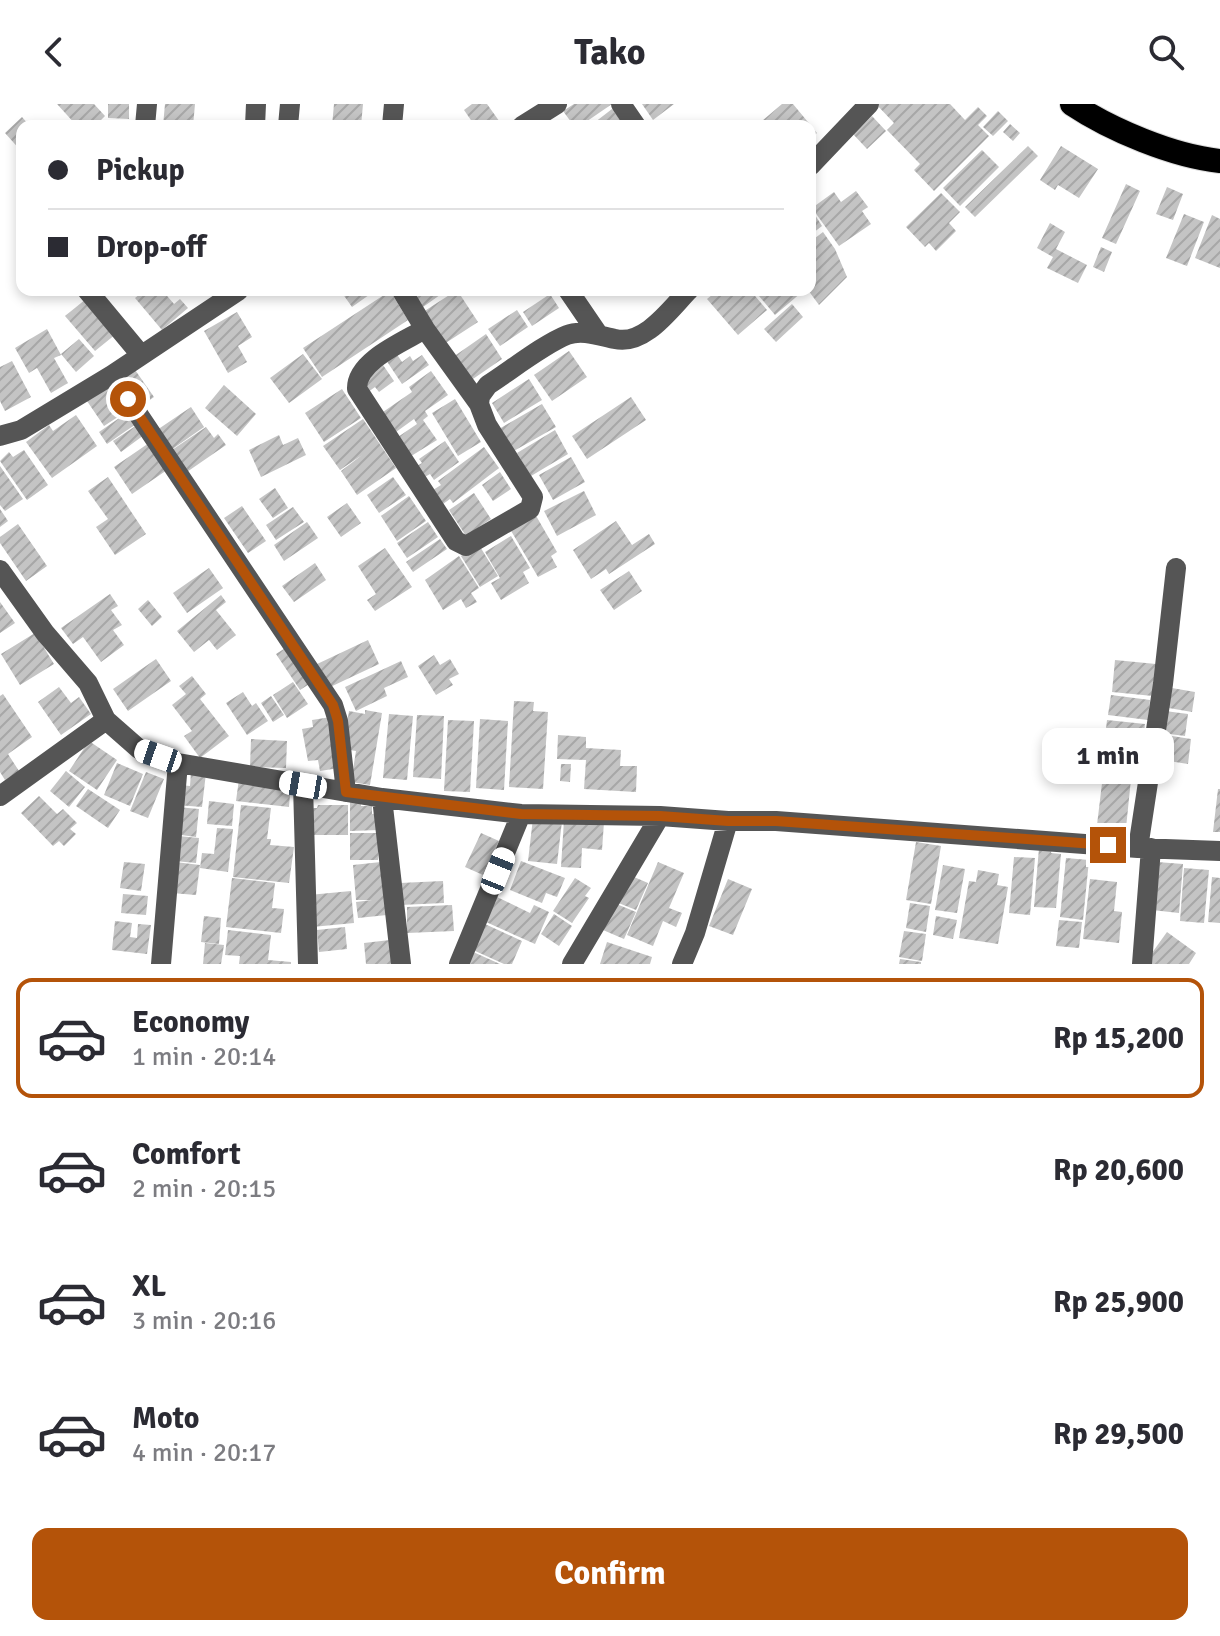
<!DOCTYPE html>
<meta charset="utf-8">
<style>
body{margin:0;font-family:Signika,sans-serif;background:#f2f2f3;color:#2b2b33;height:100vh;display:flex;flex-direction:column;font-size:30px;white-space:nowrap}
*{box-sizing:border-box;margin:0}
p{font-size:26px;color:#7c7c81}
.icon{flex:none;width:44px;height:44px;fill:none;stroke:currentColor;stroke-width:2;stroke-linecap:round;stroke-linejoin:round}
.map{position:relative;height:860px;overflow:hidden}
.details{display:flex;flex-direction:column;background:#fff;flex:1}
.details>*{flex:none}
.hud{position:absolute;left:16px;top:16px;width:800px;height:176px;border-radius:16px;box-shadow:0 4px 12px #0003;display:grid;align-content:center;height:176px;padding:0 32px;background:#fff}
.end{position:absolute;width:36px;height:36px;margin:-18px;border:10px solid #b45309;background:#fff;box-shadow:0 0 0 4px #fff}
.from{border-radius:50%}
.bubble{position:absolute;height:56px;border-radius:16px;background:#fff;box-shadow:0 4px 12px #0003;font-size:26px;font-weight:800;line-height:56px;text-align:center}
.car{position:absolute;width:24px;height:48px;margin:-24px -12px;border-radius:10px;box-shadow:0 0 6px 2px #0007;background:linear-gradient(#fff 24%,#345 0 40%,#fff 0 76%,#345 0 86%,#fff 0)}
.hud b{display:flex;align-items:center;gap:28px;height:76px;font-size:30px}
.hud b+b{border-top:2px solid #e1e1e2}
.hud i{width:20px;height:20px;background:#2b2b33}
ul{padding:14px 0 0;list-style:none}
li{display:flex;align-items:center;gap:24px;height:120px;margin:0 16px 12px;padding:0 16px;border:4px solid transparent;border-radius:16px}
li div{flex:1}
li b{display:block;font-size:30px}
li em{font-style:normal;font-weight:800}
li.selected{border-color:#b45309}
li>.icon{width:72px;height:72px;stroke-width:1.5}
.button{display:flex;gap:16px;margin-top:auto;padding:16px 32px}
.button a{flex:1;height:92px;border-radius:16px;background:#b45309;color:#fff;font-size:32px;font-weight:800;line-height:92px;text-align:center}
header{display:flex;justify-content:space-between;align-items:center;height:104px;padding:0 32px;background:#fff;font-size:36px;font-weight:800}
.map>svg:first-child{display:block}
</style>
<header><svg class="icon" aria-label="back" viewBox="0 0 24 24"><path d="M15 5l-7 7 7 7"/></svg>Tako<svg class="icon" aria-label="search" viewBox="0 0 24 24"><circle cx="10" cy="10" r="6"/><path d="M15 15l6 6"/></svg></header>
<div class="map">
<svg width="1220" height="860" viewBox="0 0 1220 860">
<defs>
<pattern id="building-hatch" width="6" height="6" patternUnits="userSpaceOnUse" patternTransform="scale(2)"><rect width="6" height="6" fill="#c4c4c4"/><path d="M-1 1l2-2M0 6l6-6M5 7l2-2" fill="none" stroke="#a7a7a7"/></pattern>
</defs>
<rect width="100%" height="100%" fill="#fff"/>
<path fill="url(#building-hatch)" d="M57 0H94L105 12 95 22H77Z
M108 0H129V15L108 14Z
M165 0H195L193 22H163Z
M334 0H363L361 22H332Z
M472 0H487L502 21 475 22 464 6Z
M574 0H612L580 22H574L563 7Z
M642 0H674L653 16Z
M782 0H793L817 29 810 35V22H756Z
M876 0H950L965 16 978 3 987 12 978 21 989 32 934 87 914 66 920 60 887 26 894 19Z
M612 5 625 22H590Z
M998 7 1008 17 993 32 983 23Z
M872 12 886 27 867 45 853 30Z
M22 13 30 22H22V48L5 29Z
M1010 20 1020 29 1013 37 1003 28Z
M1028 42 1038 52 975 113 965 103Z
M1061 42 1098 65 1079 94 1058 81 1055 86 1040 76Z
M982 46 999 63 960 102 943 84Z
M1126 80 1140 87 1116 140 1102 134Z
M1167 83 1183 90 1173 116 1156 110Z
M856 87 868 103 862 107 871 120 839 142 812 104 834 88 841 98Z
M941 89 960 108 949 119 956 127 936 147 929 139 925 143 906 123Z
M810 103 822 122 813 129 810 124Z
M1184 110 1204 118 1187 162 1166 154Z
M1212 111 1220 115V164L1195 154Z
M1050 119 1065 128 1056 145 1087 161 1078 179 1047 164 1053 153 1037 144Z
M823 128 835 145 847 173 819 201 808 186H810V138Z
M1101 143 1112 148 1104 168 1093 163Z
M145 186H162L174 200 180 195 188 204 162 226 135 194Z
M340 186H376L352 203Z
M411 186H447L423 203Z
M457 186 478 218 441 242 420 210Z
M718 186H750L767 206 738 231 707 195Z
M754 186H800L802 188 775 211Z
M390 187 408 216 322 273 303 244Z
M550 190 559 204 532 222 523 208Z
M86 195 116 230 95 247 65 212Z
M792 200 803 213 776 238 764 225Z
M517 206 528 223 500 242 488 225Z
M237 208 252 233 238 242 247 258 228 269 204 227Z
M47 225 61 251 54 254 68 279 51 289 37 264 29 269 15 244Z
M486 230 502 255 470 277 453 253Z
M79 235 94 252 76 268 61 250Z
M569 247 587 273 552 297 534 271Z
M396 249 402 258 410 252 413 257 422 251 429 261 402 280 386 256Z
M303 250 322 275 289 299 270 274Z
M12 257 31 293 5 307 0 297V263Z
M381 258 394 277 379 288 375 283 364 291 358 282Z
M133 263 154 293 140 303 119 274Z
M431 267 448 291 425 307 428 312 423 316 437 336 408 354 395 335 417 320 414 315 396 328 383 308 412 288 409 283Z
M529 275 542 296 504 319 492 299Z
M109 281 127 307 104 322 87 297Z
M224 281 256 310 237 332 205 304Z
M342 285 361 314 324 338 305 309Z
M631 293 646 316 587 355 572 332Z
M455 295 481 338 458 352 432 309Z
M542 300 556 323 512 348 499 325Z
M191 303 204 323 171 346 157 326Z
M128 308 136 320 107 340 99 328Z
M76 311 97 342 52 374 26 338 49 321 53 327Z
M363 315 396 364 357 391 341 367 362 351 340 366 323 342Z
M137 321 144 331 121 348 113 337Z
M206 323 214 334 218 330 226 341 184 370 169 348Z
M555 326 568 350 531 372 517 349Z
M279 331 283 341 298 334 306 351 261 373 249 346Z
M445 337 459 358 434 376 430 370 423 374 415 363 422 359 419 355Z
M149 339 167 366 132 390 114 363Z
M484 343 499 364 453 399 450 395 443 400 433 386 441 381 438 377Z
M24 346 48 381 27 396 0 357 9 348 13 353Z
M571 353 585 378 553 396 539 371Z
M0 362 23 395 5 407 0 401Z
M500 368 511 385 493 397 482 381Z
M108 373 146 430 115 451 96 423 108 415 88 387Z
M393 373 406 391 379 409 367 391Z
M275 384 288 404 273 414 259 395Z
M584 387 596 411 557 432 544 407Z
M474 389 491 415 466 432 449 406Z
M409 392 426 417 397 437 381 412Z
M347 399 361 419 341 433 327 413Z
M242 402 266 437 248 449 224 414Z
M293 403 304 418 276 436 266 421Z
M0 405 8 417 0 423Z
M535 410 557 448 551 452 557 463 538 473 510 425Z
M616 417 632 441 649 430 655 440 609 470 606 465 591 475 573 446Z
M307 418 318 434 284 457 274 441Z
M428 418 438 433 407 454 397 439Z
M18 420 47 462 26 477 0 439V433Z
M511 432 530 464 523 468 529 479 501 496 491 479 500 474 485 448Z
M440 435 447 445 413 468 406 458Z
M479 441 498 472 480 483 461 452Z
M385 444 412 483 375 507 367 496 376 490 358 462Z
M459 452 479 484 471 489 477 498 466 504 461 495 443 506 425 476Z
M315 459 326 476 294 498 282 482Z
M209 464 223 484 187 509 173 489Z
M629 467 642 487 614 506 600 486Z
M110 490 118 502 111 506 122 521 113 526 124 541 101 558 83 533 73 540 61 524Z
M221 491 226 498 216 506 236 531 217 546 209 536 194 548 177 527Z
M148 496 162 513 152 522 138 505Z
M0 498 15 519 0 529Z
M35 529 54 560 20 581 1 550Z
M368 536 379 560 326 585 315 561Z
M290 541 314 577 300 586 276 550Z
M434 551 440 561 450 555 459 570 449 575 453 581 436 591 418 562Z
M156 555 171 577 128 607 113 585Z
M1115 556 1156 560 1153 592 1112 588Z
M401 557 408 573 384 584 387 592 356 607 345 583Z
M192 572 206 590 200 595 229 632 200 654 184 632 192 627 172 601 186 590 179 582Z
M293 578 308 600 287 614 273 591Z
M59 583 71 599 79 593 91 610 61 631 38 598Z
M1166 583 1195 588 1192 608 1163 603Z
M243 588 252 602 256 599 268 617 247 631 226 599Z
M3 590 32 633 8 650 19 667 5 676 0 668V592Z
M1111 591 1150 596 1148 616 1108 611Z
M271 592 284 611 273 618 261 599Z
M514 597 534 598 533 607 548 608 543 685 509 683Z
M365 606 382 609 370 681 351 678 356 647 343 645 349 607 365 610Z
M1165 607 1188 610 1185 632 1162 629Z
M389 610 413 612 407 676 383 674Z
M417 611 444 612 441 675 413 673Z
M331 613 339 664 320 667 318 656 308 657 302 625 313 623 312 616Z
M480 615 508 617 504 686 476 684Z
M448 616 474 617 470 688 444 687Z
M1107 616 1145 620 1142 647 1104 642Z
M1159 630 1191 635 1188 660 1156 655Z
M558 631 586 633V644L621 646 620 662H637L636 688 584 685 586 656 557 655Z
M251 635 287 637 286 664 250 663Z
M89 637 117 656 97 686 69 667Z
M1106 646 1141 650 1138 675H1131L1126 724 1097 721Z
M117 659 143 670 130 702 104 691Z
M561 660H571L570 678 560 677Z
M66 667 85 683 69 703 50 687Z
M146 668 164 675 148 714 130 707Z
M191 668 206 669 202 703 177 701 179 681 190 682Z
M239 675 286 680 285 690H290L289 703 236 697Z
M88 685 120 706 108 724 76 702Z
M1218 685H1220V728H1213Z
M39 692 57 710 63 705 77 719 70 725 76 730 64 742 59 737 53 742 21 709Z
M209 697 234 700 232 722 207 720Z
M350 698H361V702H372V710L379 709V726L350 727Z
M241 701 271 704 267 735H271L270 741 294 743 289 779 233 773Z
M318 701H348V731H307V704H317Z
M177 703 199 705 196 733 174 730Z
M533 714 562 717 557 760 528 757Z
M564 716 604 718 602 746 582 744 581 764 561 763Z
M217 724 233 725 228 768 200 764 202 749 214 750Z
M350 729H378V756H350Z
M481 729 499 737 483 771 465 763Z
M178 732 199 734 196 759 175 757Z
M916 738 941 742 931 800 906 796Z
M1039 744H1052L1051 749 1061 750 1056 804 1034 803Z
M1014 753 1035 754 1030 811 1009 809Z
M1066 754 1089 756 1083 816 1060 813Z
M521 757 565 774 557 793 546 789 542 799 510 786Z
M124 758 145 760 141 787 120 784Z
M175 758 200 761 196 791 172 789Z
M381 758 387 811 358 814 356 798 372 796H356L353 761Z
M658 758 684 769 669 804 682 809 676 823 663 817 653 842 627 831Z
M1157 758 1183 760 1179 809 1152 806Z
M943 761 965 765 957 809 935 806Z
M1184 764 1209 766 1204 819 1180 817Z
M978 766 999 770 997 781 1008 783 998 840 959 834 969 777 976 778Z
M627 770 648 779 636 806 616 798Z
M1212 773 1220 774V819L1208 818Z
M232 774 275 779 272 804 284 805 281 829 226 823Z
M575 774 591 784 585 792 589 794 572 819 553 807Z
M728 775 752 785 733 831 709 822Z
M1090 775 1117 778 1114 807 1122 808 1119 839 1083 835Z
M443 777 444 799 400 801V779Z
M351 787 354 819 312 823 309 791Z
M123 790 148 792 146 811 121 809Z
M497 793 530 809 534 801 549 808 535 840 486 818Z
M614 799 636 808 624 835 603 826Z
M910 799 930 802 926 828 906 824Z
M452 801 454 827 407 829V803Z
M554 810 572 822 559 842 541 830Z
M204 812 221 814 219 840 201 838Z
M936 812 957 816 953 835 933 831Z
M1059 816 1082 818 1079 844 1056 842Z
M115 817 132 819 130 833 137 834 138 820 151 821 147 850 112 846Z
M485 820 522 837 512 860H504L473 846Z
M345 823 347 845 319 848 317 826Z
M228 826 271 831 268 856 291 858V860H239L240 852 225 851Z
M904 827 926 830 922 857 899 853Z
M1167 828 1196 849 1189 860H1144Z
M390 836 392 860H366L364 839Z
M607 838 652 853 650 860H600Z
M205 839 224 841 221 860H203Z
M471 847 500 860H465Z
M900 855 921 858V860H899Z"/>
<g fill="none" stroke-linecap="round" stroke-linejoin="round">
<defs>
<path id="highway" d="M1072 0C1111 26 1173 52 1220 57"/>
</defs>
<use href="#highway" stroke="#dbdbdb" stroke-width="26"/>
<path stroke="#555" stroke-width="20" d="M621 0 636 22
M145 22 147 0
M255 22 256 0
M288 22 290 0
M392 22 394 0
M522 22 557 0
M810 62 869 0
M87 186 141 251
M568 186 598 230
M402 187 425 225 479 300 487 321 533 393 530 405 466 442 456 437 357 285C356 257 403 238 425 225
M112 271 333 601 338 617 346 688
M479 300 480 292 488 281C510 267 544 240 567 231 582 225 600 232 615 235 645 242 671 204 689 186
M0 332 21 326 112 271 238 187
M0 466 45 529 88 579 106 616 139 645 178 659 382 694 521 710 660 712 728 717H776L1138 744 1220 747
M303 681 308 860
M0 692 106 616
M382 694 401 860
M1138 744 1163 580 1176 464
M161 860 178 659
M459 860 521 710
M572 860 660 712
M682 860 695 829 728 717
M1142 860 1151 744"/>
<use href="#highway" stroke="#000" stroke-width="24"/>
</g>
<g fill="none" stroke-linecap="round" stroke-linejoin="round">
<path stroke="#b45309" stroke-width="10" d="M128 295 333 601 338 617 346 688 521 710 660 712 728 717H776L1108 741"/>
</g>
</svg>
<i class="end from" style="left:128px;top:295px"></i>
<i class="end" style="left:1108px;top:741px"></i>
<div class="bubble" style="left:1042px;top:624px;width:132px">1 min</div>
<i class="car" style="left:158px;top:652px;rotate:289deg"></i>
<i class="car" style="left:303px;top:681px;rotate:280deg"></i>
<i class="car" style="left:498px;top:767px;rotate:22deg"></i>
<div class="hud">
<b><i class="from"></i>Pickup</b>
<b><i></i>Drop-off</b>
</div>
</div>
<section class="details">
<ul>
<li class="selected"><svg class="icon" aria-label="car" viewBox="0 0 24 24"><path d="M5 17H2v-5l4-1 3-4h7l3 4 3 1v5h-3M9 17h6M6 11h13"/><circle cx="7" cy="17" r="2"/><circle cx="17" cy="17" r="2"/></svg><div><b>Economy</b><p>1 min · 20:14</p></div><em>Rp 15,200</em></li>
<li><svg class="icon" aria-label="car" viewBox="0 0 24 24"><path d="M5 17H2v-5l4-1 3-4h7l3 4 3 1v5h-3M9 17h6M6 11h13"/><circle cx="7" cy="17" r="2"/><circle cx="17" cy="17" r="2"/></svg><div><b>Comfort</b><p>2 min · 20:15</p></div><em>Rp 20,600</em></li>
<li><svg class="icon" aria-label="car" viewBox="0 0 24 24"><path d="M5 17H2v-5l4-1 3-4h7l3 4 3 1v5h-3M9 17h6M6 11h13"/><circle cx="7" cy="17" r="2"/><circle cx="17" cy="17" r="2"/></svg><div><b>XL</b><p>3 min · 20:16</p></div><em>Rp 25,900</em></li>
<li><svg class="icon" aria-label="car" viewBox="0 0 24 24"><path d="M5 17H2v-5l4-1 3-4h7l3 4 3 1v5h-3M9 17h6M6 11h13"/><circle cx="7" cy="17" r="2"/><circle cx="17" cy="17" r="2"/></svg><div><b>Moto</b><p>4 min · 20:17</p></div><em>Rp 29,500</em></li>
</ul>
<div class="button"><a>Confirm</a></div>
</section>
